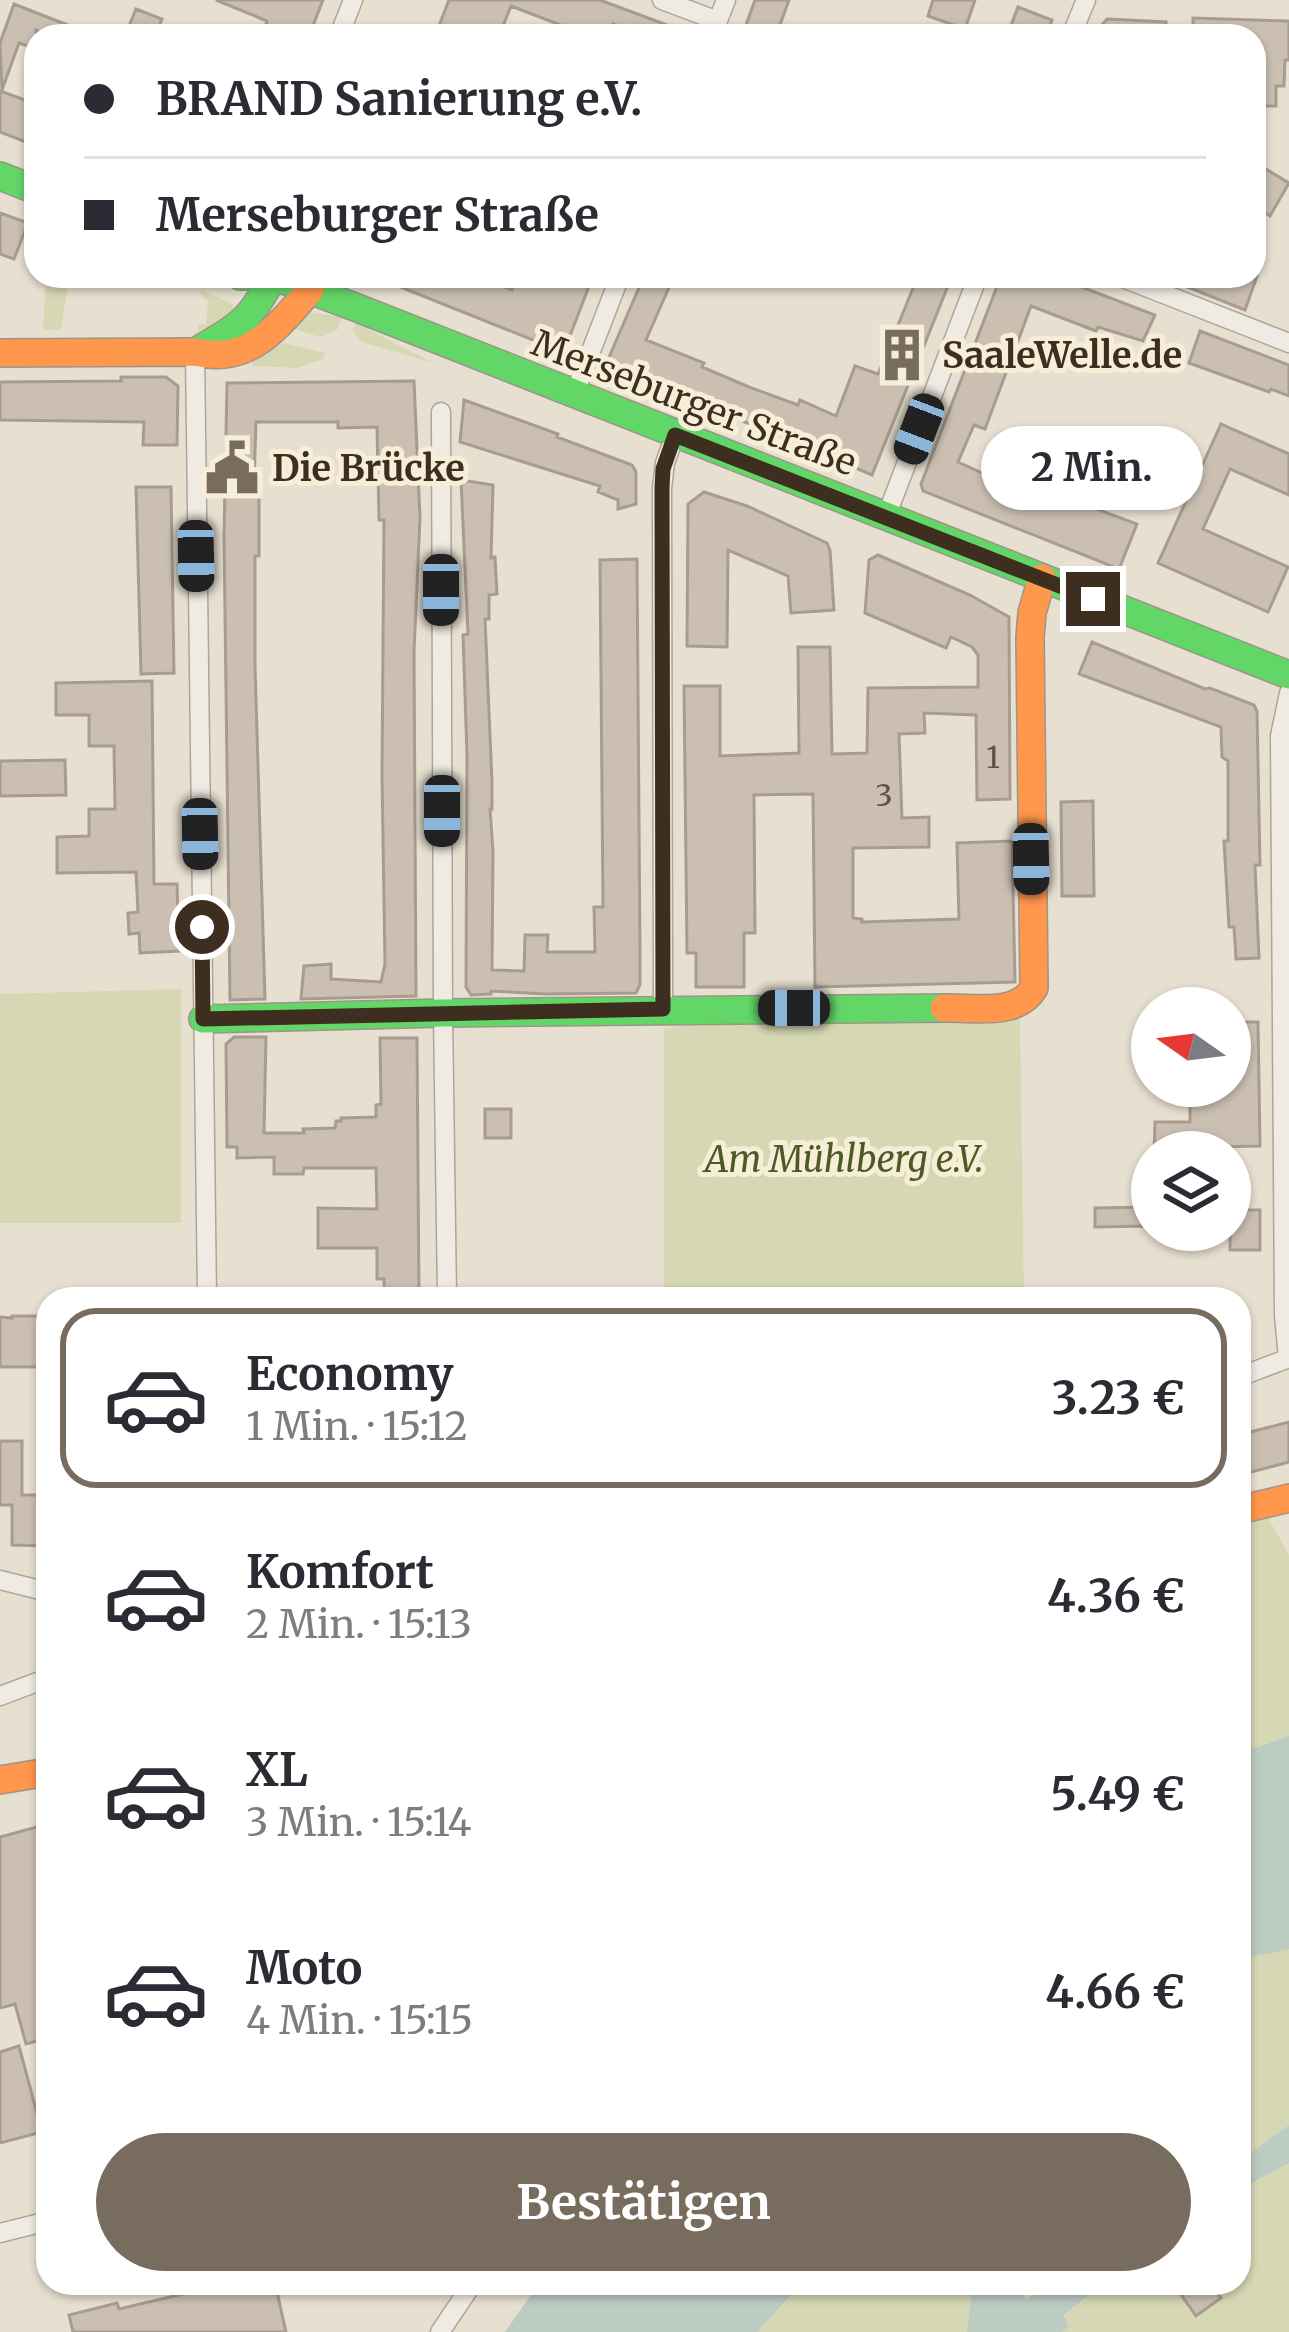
<!DOCTYPE html>
<html lang="de">
<meta charset="utf-8">
<style>
body{margin:0;font-family:Merriweather,serif;background:#f7f7f7;color:#2b2b33;height:100vh;display:flex;flex-direction:column;font-size:45px;white-space:nowrap}
*{box-sizing:border-box;margin:0}
p{font-size:39px;color:#7c7c81}
.icon{flex:none;width:66px;height:66px;fill:none;stroke:currentColor;stroke-width:2;stroke-linecap:round;stroke-linejoin:round}
.map{position:relative;flex:1;overflow:hidden}
.sheet{position:absolute;left:36px;top:1287px;width:1215px;height:1008px;display:flex;flex-direction:column;background:#fff;border-radius:36px;box-shadow:0 3px 9px #0004}
.sheet>*{flex:none}
.hud{position:absolute;left:24px;top:24px;width:1242px;height:264px;border-radius:36px;box-shadow:0 3px 9px #0004;display:grid;align-content:center;height:264px;padding:0 60px;background:#fff}
.needle{width:78px;rotate:284deg}
.controls{position:absolute;left:1131px;top:987px;display:grid;gap:24px}
.controls a{display:grid;place-items:center;width:120px;height:120px;border-radius:50%;background:#fff;box-shadow:0 3px 9px #0004;font-size:60px}
.end{position:absolute;width:54px;height:54px;margin:-27px;border:15px solid #3d2e20;background:#fff;box-shadow:0 0 0 6px #fff}
.from{border-radius:50%}
.bubble{position:absolute;height:84px;border-radius:42px;background:#fff;box-shadow:0 3px 9px #0004;font-size:39px;font-weight:700;line-height:84px;text-align:center}
.car{position:absolute;width:36px;height:72px;margin:-36px -18px;border-radius:15px;box-shadow:0 0 9px 3px #0007;background:linear-gradient(#222 24%,#8ab4d8 0 40%,#222 0 76%,#8ab4d8 0 86%,#222 0)}
.hud b{display:flex;align-items:center;gap:42px;height:114px;font-size:45px}
.hud b+b{border-top:3px solid #e1e1e2}
.hud i{width:30px;height:30px;background:#2b2b33}
ul{padding:21px 0 0;list-style:none}
li{display:flex;align-items:center;gap:36px;height:180px;margin:0 24px 18px;padding:0 36px;border:6px solid transparent;border-radius:36px}
li div{flex:1}
li b{display:block;font-size:45px}
li em{font-style:normal;font-weight:700}
li.current{border-color:#786c5e}
li>.icon{width:108px;height:108px;stroke-width:1.5}
.button{display:flex;gap:24px;margin-top:auto;padding:24px 60px}
.button a{flex:1;height:138px;border-radius:72px;background:#786c5e;color:#fff;font-size:48px;font-weight:700;line-height:138px;text-align:center}
.map>svg:first-child{display:block}
</style>
<div class="map">
<svg width="1289" height="2332" viewBox="0 0 1289 2332">
<rect width="100%" height="100%" fill="#e7e0d1"/>
<path fill="#d6d7b3" d="M46 276H69L61 330H43Z
M201 290 233 304C236 323 214 328 198 330V324H206L208 301 201 295Z
M309 312 342 317 337 330 321 337 300 331 288 324Z
M355 322 433 363 362 342 353 332Z
M283 343 325 353 323 359 297 368 252 366 253 362Z
M181 989V1223H0V994Z
M1020 1019 1024 1299H664V1029L673 1028V1022Z
M1261 1489 1271 1523 1289 1555V1736L1239 1754V1492Z
M1289 1949V2125L1239 2162V1960Z
M1289 2163V2332H1062L1067 2326 1064 2316 1105 2283H1239V2190Z
M802 2283H973L967 2332H757Z"/>
<path fill="#bcccc2" d="M1289 1736V1949L1239 1960V1754Z
M1289 2125V2163L1239 2190V2162Z
M539 2283H802L757 2332H505Z
M973 2283H1023L1025 2298 1074 2283H1105L1064 2315 1068 2327 1062 2332H967Z"/>
<path fill="#cbbfb2" stroke="#a89c90" stroke-width="3" d="M216 0H323L309 36H262L267 21Z
M449 0H600L691 34 647 36 613 24 608 36H589L511 6 499 36H435Z
M755 0H789L776 36H742Z
M933 0H975L965 29 928 16Z
M14 4 93 35 50 36 36 30V49L19 43 2 90 0 43Z
M1018 7 1052 20 1046 36H1007Z
M136 9 162 19 155 36H125Z
M1193 18 1289 21V60H1285L1284 86H1276V106H1258V59H1254V36H1193Z
M1107 19 1166 22V36H1092Z
M0 91 36 104V146L0 132Z
M1254 162 1289 183 1270 216 1254 206Z
M0 213 28 223 14 259 0 254Z
M373 276H475L512 290 518 276H593L566 346 558 350Z
M644 276H674L646 340 704 363 702 367 749 387 798 405 800 400 836 416 855 366 878 374 918 276H952L872 475 784 437 611 371 607 362Z
M1001 276H1053L1155 315 1143 341 1098 327 1096 331 1031 306 985 429 974 425 958 462 1000 481 1002 474 1137 524 1119 569 923 491 921 484Z
M1160 276H1257L1245 310Z
M1200 331 1289 365V396L1271 389 1269 392 1189 363Z
M121 377H166L178 386 177 445H143L144 422 0 420V382L121 381Z
M414 381 420 518 414 652 416 996 301 999 304 966 331 964V979L381 982 385 964 382 775 384 520H379L377 427 338 428V422H256L254 484H259V556H255V666L265 999 230 1000 224 536 227 383Z
M464 400 558 434 557 437 632 465 636 472V504L618 509V500L598 492 600 486 460 442Z
M1221 424 1289 454V495L1230 469 1203 529 1288 567 1268 612 1158 563Z
M461 480 493 485 491 558 495 557 497 594 489 595V619H485L492 782V809H490L493 851 492 970 524 971 525 935H548L547 952H595L594 907H603L600 560 637 559 640 952V985L636 993 546 994 491 991V994L471 995 466 987 467 755 463 635 468 634Z
M136 487H171L174 673 141 674Z
M704 492 747 506 827 543 830 550 834 610 791 613 788 576 728 550 727 647 687 646 688 504Z
M878 555 970 595 1009 617 1010 799 977 800 976 715 924 713 925 733 899 734 902 818 929 817V847L853 848V918L862 919V922L959 919 957 843 1012 841 1015 982 815 987 813 794 754 795 755 933H744V987H696V953H687L684 686H720V756L799 753 798 647H830L832 754 867 753 868 688 978 687V655L972 647 951 637 946 648 865 613 869 560Z
M1092 642 1205 689 1210 688 1254 705 1257 711 1260 865H1255L1259 958 1236 959 1234 927H1229L1224 841H1228V761L1222 757 1221 727 1079 674Z
M152 681 154 884H177L179 951 140 953 139 933 129 934 128 913 138 912 136 872 57 873V837L89 836V809H115L114 746H89V715H56V683Z
M65 760 66 795 0 796V761Z
M1093 801 1094 896H1062L1061 802Z
M1230 1022H1258L1260 1146 1214 1147V1152H1154L1155 1122H1190V1088H1231Z
M234 1037H266L264 1133H304L303 1129 335 1128 336 1121H341V1118L376 1117V1105L381 1104 380 1038H417L419 1299H384V1279H377V1248H318V1208L377 1209 376 1168H304L303 1174H274V1157L237 1158V1147H227L226 1044Z
M485 1109H511V1138H485Z
M1152 1207V1226L1095 1227V1208Z
M1230 1210H1260V1250H1230Z
M12 1316H48V1367H0V1317L12 1318Z
M1289 1422V1462L1248 1473 1247 1469 1239 1471V1435Z
M0 1441H22V1495H48V1546L12 1545V1505H0Z
M48 1824V1872L40 1874 48 1902V2038L26 2044 15 2004 0 2008V1837Z
M19 2046 42 2132 0 2143V2052Z
M230 2283H275L286 2332H73L69 2315 117 2303 119 2309Z
M1173 2283H1211L1221 2298 1196 2316Z"/>
<g fill="none" stroke-linecap="round" stroke-linejoin="round">
<defs>
<path id="street" d="M662 0 718 21
M339 36 353 0
M712 36 726 0
M1071 36 1086 0
M1118 276 1289 343
M195 352 207 1299
M574 395 620 276
M441 412 443 1013 447 1299
M886 517 978 276
M663 1009 662 488 665 463 675 435
M1288 1358 1284 1316 1280 736 1289 693
M1239 1377 1289 1358
M0 1580 48 1592
M0 1696 48 1678
M0 2233 48 2221
M440 2332 473 2283"/>
<path id="fast" d="M0 176 36 190
M240 276H273L360 309 1289 675
M195 352C238 327 250 322 273 276
M203 1019 443 1013 944 1008"/>
<path id="slow" d="M0 353 195 352C250 365 277 327 310 290
M944 1008C974 1007 1017 1017 1034 988L1030 637 1032 613 1042 578
M1239 1510 1289 1498
M0 1780 48 1772"/>
</defs>
<use href="#street" stroke="#ada599" stroke-width="21"/>
<use href="#fast" stroke="#9c958a" stroke-width="30"/>
<use href="#slow" stroke="#9c958a" stroke-width="30"/>
<use href="#street" stroke="#efebe3" stroke-width="18"/>
<use href="#fast" stroke="#63d668" stroke-width="27"/>
<use href="#slow" stroke="#ff974d" stroke-width="27"/>
</g>
<g fill="none" stroke-linecap="round" stroke-linejoin="round">
<path stroke="#3d2e20" stroke-width="15" d="M202 927 203 1019 663 1009 662 488 663 469 675 435 1093 599"/>
</g>
<defs>
<symbol id="building-bare" viewBox="-9 -9 18 18"><path d="M-4-6H4V6H1V3H-1V6H-4ZM-2.5-4.3h1.7v1.8h-1.7ZM.8-4.3h1.7v1.8H.8ZM-2.5-1h1.7V.8h-1.7ZM.8-1h1.7V.8H.8Z" fill="#786c5e" stroke="#f7eed8" stroke-width="2.5" paint-order="stroke"/></symbol>
<symbol id="civic-bare" viewBox="-9 -9 18 18"><path d="M-.6-6.5H3V-4.5H.6V-3L4-1V1h2V6H-6V1h2V-1L-.6-3ZM-1.2 2.5V6h2.4V2.5Z" fill="#786c5e" stroke="#f7eed8" stroke-width="2.5" paint-order="stroke"/></symbol>
</defs>
<g fill-rule="evenodd">
<use href="#building-bare" x="864" y="317" width="76" height="76"/>
<use href="#civic-bare" x="194" y="430" width="76" height="76"/>
</g>
<g text-anchor="middle" dominant-baseline="central" stroke-width="10" stroke-linejoin="round" paint-order="stroke">
<g font-size="30" fill="#605244">
<text x="993" y="757">1</text>
<text x="884" y="795">3</text>
</g>
<g font-size="36" font-weight="bold" fill="#3d2e20" stroke="#f7eed8" text-anchor="start">
<text x="942" y="355">SaaleWelle.de</text>
<text x="272" y="468">Die Brücke</text>
</g>
<g font-size="36" fill="#3d2e20" stroke="#f7eed8">
<text transform="translate(694 403) rotate(21)">Merseburger Straße</text>
</g>
<g font-size="36" font-style="italic" fill="#4d5a26" stroke="#f7eed8">
<text x="844" y="1159">Am Mühlberg e.V.</text>
</g>
</g>
</svg>
<div class="controls">
<a><svg class="needle" viewBox="-14 -14 28 28"><path d="M0-13l5 13h-10z" fill="#e53935"/><path d="M0 13l5-13h-10z" fill="#7c7c81"/></svg></a>
<a><svg class="icon" aria-label="layers" viewBox="0 0 24 24"><path d="M12 4l9 5-9 5-9-5zM3 14l9 5 9-5"/></svg></a>
</div>
<i class="end from" style="left:202px;top:927px"></i>
<i class="end" style="left:1093px;top:599px"></i>
<div class="bubble" style="left:981px;top:426px;width:222px">2 Min.</div>
<i class="car" style="left:919px;top:429px;rotate:201deg"></i>
<i class="car" style="left:196px;top:556px;rotate:179deg"></i>
<i class="car" style="left:441px;top:590px;rotate:180deg"></i>
<i class="car" style="left:442px;top:811px;rotate:180deg"></i>
<i class="car" style="left:200px;top:834px;rotate:179deg"></i>
<i class="car" style="left:1031px;top:859px;rotate:179deg"></i>
<i class="car" style="left:794px;top:1008px;rotate:270deg"></i>
<div class="hud">
<b><i class="from"></i>BRAND Sanierung e.V.</b>
<b><i></i>Merseburger Straße</b>
</div>
<section class="sheet">
<ul>
<li class="current"><svg class="icon" aria-label="car" viewBox="0 0 24 24"><path d="M5 17H2v-5l4-1 3-4h7l3 4 3 1v5h-3M9 17h6M6 11h13"/><circle cx="7" cy="17" r="2"/><circle cx="17" cy="17" r="2"/></svg><div><b>Economy</b><p>1 Min. · 15:12</p></div><em>3.23 €</em></li>
<li><svg class="icon" aria-label="car" viewBox="0 0 24 24"><path d="M5 17H2v-5l4-1 3-4h7l3 4 3 1v5h-3M9 17h6M6 11h13"/><circle cx="7" cy="17" r="2"/><circle cx="17" cy="17" r="2"/></svg><div><b>Komfort</b><p>2 Min. · 15:13</p></div><em>4.36 €</em></li>
<li><svg class="icon" aria-label="car" viewBox="0 0 24 24"><path d="M5 17H2v-5l4-1 3-4h7l3 4 3 1v5h-3M9 17h6M6 11h13"/><circle cx="7" cy="17" r="2"/><circle cx="17" cy="17" r="2"/></svg><div><b>XL</b><p>3 Min. · 15:14</p></div><em>5.49 €</em></li>
<li><svg class="icon" aria-label="car" viewBox="0 0 24 24"><path d="M5 17H2v-5l4-1 3-4h7l3 4 3 1v5h-3M9 17h6M6 11h13"/><circle cx="7" cy="17" r="2"/><circle cx="17" cy="17" r="2"/></svg><div><b>Moto</b><p>4 Min. · 15:15</p></div><em>4.66 €</em></li>
</ul>
<div class="button"><a>Bestätigen</a></div>
</section>
</div>
